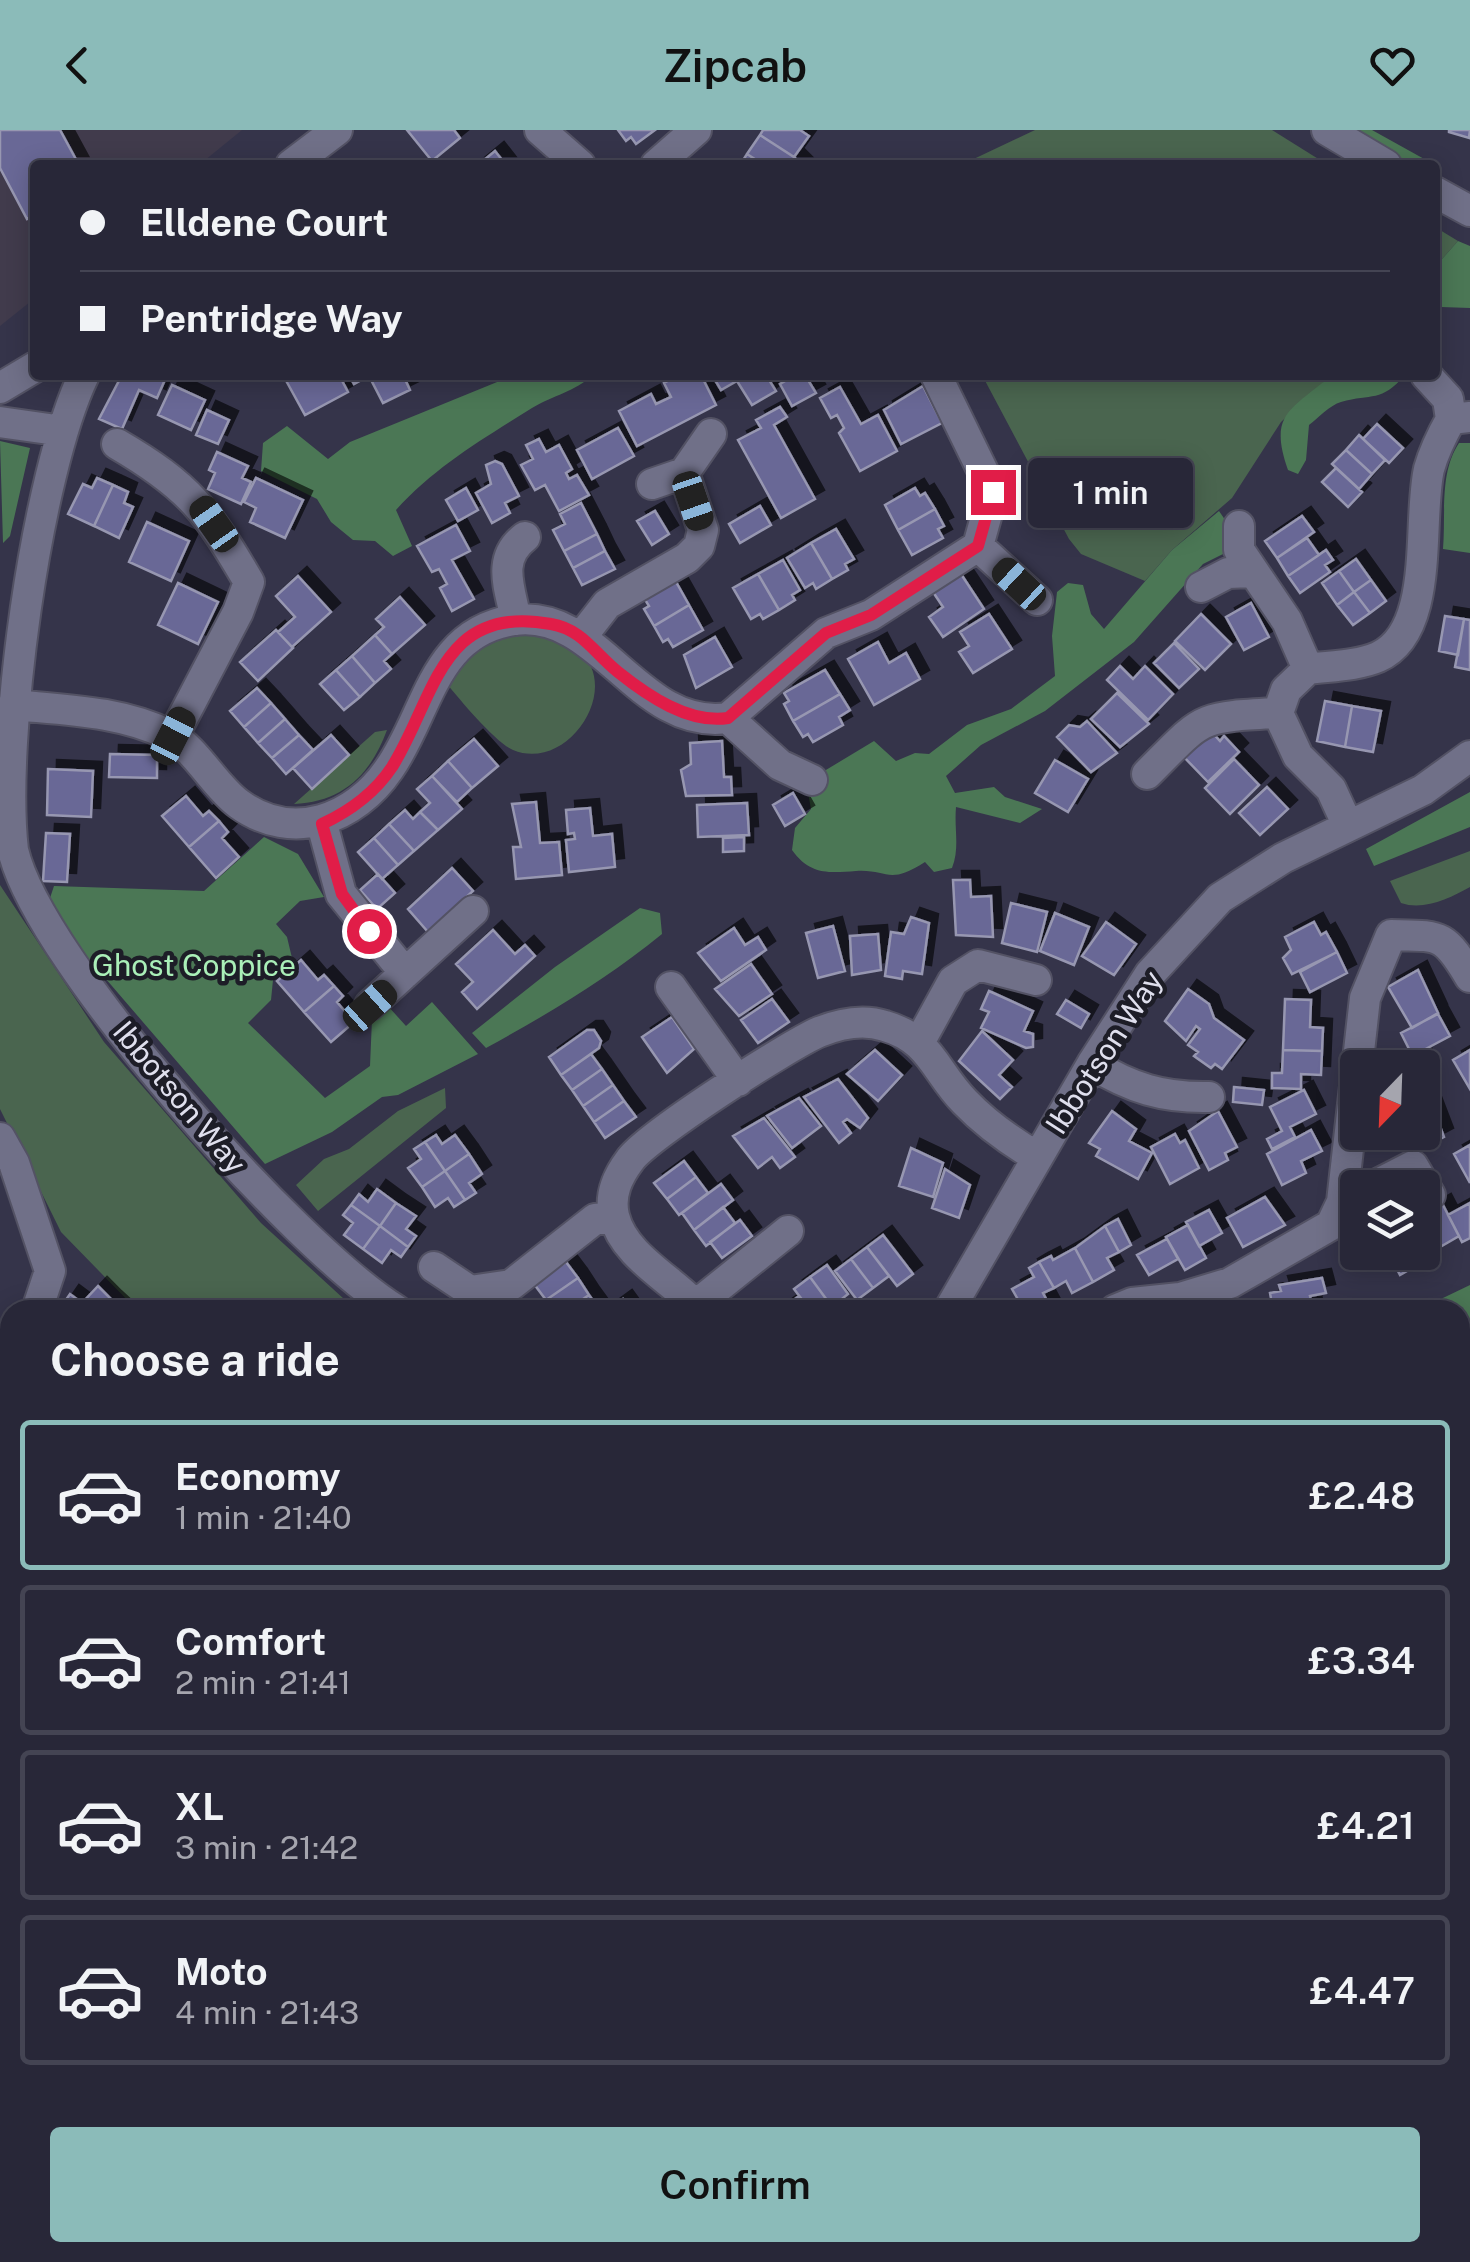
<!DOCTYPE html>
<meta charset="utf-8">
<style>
body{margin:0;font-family:"Public Sans",sans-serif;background:#302f40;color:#f1f3f6;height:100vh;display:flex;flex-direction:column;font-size:38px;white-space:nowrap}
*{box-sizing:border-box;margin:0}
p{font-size:32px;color:#a5a5ae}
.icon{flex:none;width:55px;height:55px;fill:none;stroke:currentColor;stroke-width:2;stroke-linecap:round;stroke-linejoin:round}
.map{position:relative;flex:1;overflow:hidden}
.drawer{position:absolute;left:0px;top:1170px;width:1470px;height:962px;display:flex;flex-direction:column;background:#282738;border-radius:30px 30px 0 0;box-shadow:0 5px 25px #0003,0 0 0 2px #444453}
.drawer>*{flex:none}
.banner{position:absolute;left:30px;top:30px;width:1410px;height:220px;border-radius:10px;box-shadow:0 5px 25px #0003,0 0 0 2px #444453;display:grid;align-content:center;height:220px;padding:0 50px;background:#282738}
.needle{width:65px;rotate:203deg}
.buttons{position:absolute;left:1340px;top:920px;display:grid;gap:20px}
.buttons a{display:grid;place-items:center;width:100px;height:100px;border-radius:10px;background:#282738;box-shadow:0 5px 25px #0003,0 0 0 2px #444453;font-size:50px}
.end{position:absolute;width:45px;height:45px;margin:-22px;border:12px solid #e11d48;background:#fff;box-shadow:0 0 0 5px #fff}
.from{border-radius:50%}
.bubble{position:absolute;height:70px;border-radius:10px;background:#282738;box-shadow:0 5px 25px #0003,0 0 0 2px #444453;font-size:32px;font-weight:600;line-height:70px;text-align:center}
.car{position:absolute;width:30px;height:60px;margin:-30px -15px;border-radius:12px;box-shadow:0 0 8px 2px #0007;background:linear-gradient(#222 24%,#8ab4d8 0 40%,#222 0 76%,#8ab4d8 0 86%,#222 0)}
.banner b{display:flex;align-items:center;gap:35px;height:95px;font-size:38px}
.banner b+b{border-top:2px solid #444453}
.banner i{width:25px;height:25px;background:#f1f3f6}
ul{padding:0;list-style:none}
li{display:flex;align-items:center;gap:30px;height:150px;margin:0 20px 15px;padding:0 30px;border:5px solid #444453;border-radius:10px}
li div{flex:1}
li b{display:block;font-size:38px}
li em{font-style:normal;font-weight:600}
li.active{border-color:#8bbbb9}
li>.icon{width:90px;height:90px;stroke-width:1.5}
h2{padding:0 50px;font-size:45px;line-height:120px}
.primary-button{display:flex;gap:20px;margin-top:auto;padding:20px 50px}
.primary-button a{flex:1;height:115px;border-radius:10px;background:#8bbbb9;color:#111;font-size:40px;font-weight:600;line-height:115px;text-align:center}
header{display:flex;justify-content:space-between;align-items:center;height:130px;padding:0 50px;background:#8bbbb9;color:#111;font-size:45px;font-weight:600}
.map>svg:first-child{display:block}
</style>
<header><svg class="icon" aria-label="back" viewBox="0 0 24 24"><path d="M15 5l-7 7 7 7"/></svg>Zipcab<svg class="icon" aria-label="heart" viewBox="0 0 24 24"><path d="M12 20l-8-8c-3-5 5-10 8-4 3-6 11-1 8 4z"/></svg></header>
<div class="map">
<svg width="1470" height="2132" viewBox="0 0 1470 2132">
<defs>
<filter id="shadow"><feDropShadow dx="9" dy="-9" stdDeviation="0" flood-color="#0009"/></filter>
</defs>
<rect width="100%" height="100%" fill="#35344a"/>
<path fill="#413b4c" d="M0 0H242L199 35H35V168L0 196Z"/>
<path fill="#4a654f" d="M1035 0H1272L1328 35H961Z
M1435 97 1458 111 1435 137Z
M982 245H1332L1281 292 1232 368 1172 420 1145 451 1081 424 1069 409Z
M511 501C533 504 561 506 578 520 624 557 568 643 513 620 495 612 461 571 447 554 462 526 482 513 511 501Z
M387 600C371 644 343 672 294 674L375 602Z
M1470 721V757C1450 768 1424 781 1401 773L1390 751Z
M0 755 104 912 261 1093 356 1180H137L61 1102 0 979Z
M445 958 446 978 318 1081 296 1055 324 1029 349 1019 398 981Z
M1470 1366V1749H1460V1369Z
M1460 1872H1470V1986L1460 1987Z
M1470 2009 1460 2082V2010Z
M1460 2092 1463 2132H1166L1159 2123 1460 2122Z
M856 2122 970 2123 984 2132H852Z"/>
<path fill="#4b7755" d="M1352 0H1372L1435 35H1413Z
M1458 111 1470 116V178L1441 177 1435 183V137Z
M514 245H593C574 262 554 265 532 278 483 309 436 336 396 380L412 416 393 426 375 411 353 410 331 392 317 369 261 341 263 313 287 296 328 329 350 312Z
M1332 245H1405C1381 273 1372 263 1341 272 1330 275 1318 288 1309 295L1306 330 1298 344 1288 340C1268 283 1291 280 1332 245Z
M0 311 30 318 10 406 3 413Z
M1459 313H1470V423L1443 419C1446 384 1439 343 1459 313Z
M1219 381 1232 400 1227 422 1203 434 1134 512 1045 581 981 615 946 646 955 663 994 657 1005 667 1042 679 1020 693 956 677C954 700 960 717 952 738L934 742 925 732C888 756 888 739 856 741 828 743 810 745 792 720L795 698 811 679 806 652 874 611 896 631 915 623 929 624 967 595 1011 579 1055 546 1052 506 1057 462 1068 453 1083 455 1091 484 1104 499 1172 420Z
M1470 662V697L1374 736 1366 719Z
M264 707 298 724 324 767 300 771 276 794 287 807 292 828 273 850 271 870 248 893 325 968 370 936 372 889 387 875 406 896 432 872 478 924 398 965 382 967 332 1002 265 1034 75 813 48 774 54 756 204 761Z
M640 778 660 783 662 804C607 849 548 884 486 918L472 903 555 837Z
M1470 1155V1196L1460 1201V1180H1418Z
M1470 1274V1366L1460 1369V1279Z
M1460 1749H1470V1872H1460Z
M10 2002V2122L856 2123 852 2132H0V2007Z
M1470 2023V2132H1463L1460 2082Z
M970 2123H1159L1166 2132H984Z"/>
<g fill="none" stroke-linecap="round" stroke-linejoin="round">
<path stroke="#1f6376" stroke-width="9" d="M643 2132 661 2122"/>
<path stroke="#1f6376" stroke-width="52" d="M0 2120 21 2132"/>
</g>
<path fill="#696796" stroke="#9797b1" stroke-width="2.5" filter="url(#shadow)" d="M0 0H60L79 35H35V85L27 89 0 38Z
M407 0H454L460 8 432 31Z
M618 0H655L636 14 631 7 626 11Z
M763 0H800L809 6 794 27 760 5Z
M1449 0H1470L1469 8 1449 2Z
M760 5 794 27 802 35H764L747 24Z
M495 21 506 35H478Z
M747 24 764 35H740Z
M122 245H167L157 268 139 260 122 299 99 289Z
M283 245H339L348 262 305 285Z
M349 245H403L410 260 383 273 369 246 354 254Z
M679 245H701L716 275 637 316 619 281 651 264 656 274 671 267 664 253Z
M712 245H766L776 261 752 275 737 251 721 260Z
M781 245H805L816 263 792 276 780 254 785 251Z
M172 255 205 270 191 300 158 285Z
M923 256 942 293 901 314 884 280Z
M840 257 861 294 878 285 897 321 860 341 839 303 844 298 837 285 831 288 820 268Z
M780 277 787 287 774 295 815 369 781 388 738 310 761 298 756 290Z
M207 280 229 290 218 314 196 305Z
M1377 294 1403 318 1389 333 1363 309Z
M618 298 634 326 592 349 577 320Z
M1359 305 1385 330 1372 344 1346 320Z
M539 309 546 322 559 315 572 339 566 343 569 349 577 345 589 365 559 381 545 355 535 360 521 335 533 329 526 315Z
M1346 320 1372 344 1359 359 1332 334Z
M217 322 248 336 242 348 251 352 241 374 208 359 215 343 209 340Z
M495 331 502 334 519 366 505 373 510 383 492 393 476 363 491 354 486 335Z
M1336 338 1362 362 1348 377 1322 352Z
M97 348 113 355 94 396 68 384 83 354 92 358Z
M256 348 303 370 285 408 250 392 256 378 244 372Z
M113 355 128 362 124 373 133 377 119 408 94 396Z
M466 358 478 380 458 391 446 370Z
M915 358 920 366 925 363 935 379 898 400 885 375Z
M581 373 597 404 564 421 553 400 565 394 560 384Z
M760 376 771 395 740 413 729 394Z
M935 379 944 396 938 399 943 408 912 425 898 400Z
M655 381 669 404 652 415 637 391Z
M1302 386 1314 402 1277 428 1265 411Z
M147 392 189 411 171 451 129 432Z
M456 395 470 421 452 430 474 469 452 481 440 458 447 454 439 439 432 442 417 416Z
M836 399 854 429 845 434 848 440 832 449 811 413Z
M597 404 605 421 573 438 564 421Z
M1307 408 1319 425 1288 446 1277 428Z
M811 413 832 449 816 459 813 453 805 458 787 428Z
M1326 420 1333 430 1325 435 1330 442 1300 463 1288 446Z
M605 421 615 439 582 455 573 438Z
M1356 429 1371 450 1354 462 1339 441Z
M783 430 800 460 792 465 795 470 779 480 758 444Z
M1339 441 1354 462 1337 475 1322 453Z
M758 444 779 480 763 489 760 484 751 489 733 458Z
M961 444 984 479 943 507 929 487 943 477 933 462Z
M298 446 331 482 292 517 278 502 295 487 276 466Z
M675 450 689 475 654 496 644 479 649 476 644 468Z
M1371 450 1386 471 1370 483 1354 462Z
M178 453 218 472 198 514 158 495Z
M1354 462 1370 483 1353 495 1337 475Z
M400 467 425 495 392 524 375 505 384 497 376 489Z
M1251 473 1269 507 1244 520 1226 487Z
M689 475 703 500 673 517 668 509 663 512 654 496Z
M989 484 1012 519 973 543 959 522 969 516 960 502Z
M1201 484 1231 514 1205 540 1175 511Z
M1445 486 1464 489 1458 525 1439 521Z
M1464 489 1470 490V540L1455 537Z
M276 500 293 518 258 551 240 532Z
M375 505 392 524 384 531 391 539 375 553 352 526Z
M715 507 732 537 696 558 684 525Z
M878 512 889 533 906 523 920 549 874 575 848 529Z
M1174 513 1199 539 1179 558 1154 533Z
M352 526 375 553 360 567 336 540Z
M1120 536 1133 549 1145 536 1173 564 1148 590 1107 550Z
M336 540 360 567 344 580 320 554Z
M825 540 840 564 793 591 784 574 789 571 784 563Z
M257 558 271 573 244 597 230 581Z
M1117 563 1149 594 1120 617 1091 589Z
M840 564 850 580 839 587 843 595 813 612 808 604 803 607 793 591Z
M1325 571 1352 576 1345 617 1317 611Z
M271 573 285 589 258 613 244 597Z
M1352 576 1381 581 1373 622 1345 617Z
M285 589 299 605 272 628 258 613Z
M1087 591 1117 623 1091 642 1057 607 1069 595 1080 597Z
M1209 599 1220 611 1224 606 1239 622 1208 652 1182 625Z
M299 605 313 620 286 644 272 628Z
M331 605 349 625 312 659 293 638Z
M474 609 498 636 472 658 448 631Z
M722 611 724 647H731L732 665 686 666 681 640 691 634 690 613Z
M110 624 157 625V648L109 647Z
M1234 629 1259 655 1230 684 1205 658Z
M1055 630 1088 649 1068 682 1035 663Z
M448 631 472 658 457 672 432 646Z
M48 639 93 641 91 687 47 685Z
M432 646 462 679 438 700 420 682 430 673 417 659Z
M1267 657 1288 679 1260 705 1239 683Z
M793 663 805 684 785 696 773 675Z
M186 666 203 686 209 681 219 691 189 717 162 686Z
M536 672 540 713 559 712 562 745 516 749 513 717H521L512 674Z
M747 673 749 705 698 707 697 675Z
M590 678 593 706 612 704 615 737 569 742 566 710 575 709 574 703 568 704 566 680Z
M405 680 413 689 420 682 438 700 414 721 389 694Z
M219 691 228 702 222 708 239 727 216 748 189 717Z
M389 694 414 721 398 735 374 708Z
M46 703 70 704 67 752 43 751Z
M744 707V721L723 722V708Z
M374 708 398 735 382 749 358 722Z
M452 738 473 761 428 802 408 779Z
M378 744 395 763 377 779 360 760Z
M953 750H970L971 767 991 766 993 807 956 805Z
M1011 773 1047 782 1037 822 1002 813Z
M1055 783 1089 797 1074 835 1040 821Z
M911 787 929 793 922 844 903 841 902 849 885 846 891 802 904 804Z
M1106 792 1136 814 1114 845 1082 826Z
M1314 792 1321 805 1326 802 1337 822 1292 844 1283 828 1291 820 1285 807Z
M833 796 845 841 818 848 806 803Z
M734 798 745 815 758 807 766 820 721 851 698 823Z
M493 800 515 824 525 815 535 826 477 879 462 862 473 852 456 834Z
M878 804 881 840 852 845 850 806Z
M1337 822 1347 843 1310 862 1300 842Z
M301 830 318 850 324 845 334 856 304 882 277 851Z
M751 834 772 864 739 886 715 859Z
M1418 840 1438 883 1412 898 1388 857Z
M334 856 343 866 337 872 354 892 331 912 304 882Z
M1188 859 1209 874 1214 888 1244 910 1222 939 1215 934 1211 938 1194 926 1198 922 1188 915 1200 899 1196 896 1186 911 1165 891Z
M989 861 1033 881 1024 901 1033 904V917L1026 918 981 898 989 882 981 879Z
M772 869 789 892 758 913 741 890Z
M1285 869 1311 870 1310 897 1323 898 1322 921 1283 920Z
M1066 870 1089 884 1081 898 1057 884Z
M1438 884 1450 906 1420 922 1425 933 1402 938 1399 932 1412 925 1401 903Z
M672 887 694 919 667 943 642 907Z
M587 900H594L601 911 599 918 561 945 549 927Z
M982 901 1013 930 999 945 1012 957 1000 969 959 931Z
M875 920 902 945 878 971 847 944Z
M1283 920 1322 921 1321 945 1301 944V959L1272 958V943H1282Z
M1470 920V959L1453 930Z
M591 924 602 939 572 960 561 945Z
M602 939 613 955 583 976 572 960Z
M838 949 868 988 860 998 847 989 843 992 851 1003 839 1013 804 967Z
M613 955 624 971 594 992 583 976Z
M1234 957 1264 960 1262 975 1233 972Z
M1304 960 1316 984 1290 997 1295 1007 1272 1019 1267 1009 1282 1001 1270 977Z
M799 968 821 996 792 1018 767 986Z
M624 971 636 987 605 1008 594 992Z
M1431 973 1444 1007 1408 1026 1396 1004 1422 1002V977Z
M1112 981 1136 999 1129 1011 1152 1023 1138 1049 1096 1026 1100 1019 1089 1013Z
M1218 981 1237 1017 1225 1023 1228 1030 1209 1040 1189 1001Z
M764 988 795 1027 780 1038 772 1027 758 1038 733 1006Z
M1311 1000 1322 1021 1301 1031 1306 1043 1282 1055 1267 1024Z
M1175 1004 1180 1013 1185 1010 1199 1038 1170 1054 1151 1017Z
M436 1005 442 1014 455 1005 469 1024 445 1041 425 1012Z
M425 1012 445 1041 422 1057 408 1038 421 1029 414 1019Z
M1470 1015V1053L1454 1024Z
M911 1018 943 1033 933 1067 899 1056Z
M469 1024 482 1044 469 1053 476 1063 465 1070 445 1041Z
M684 1031 696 1047 667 1069 654 1053Z
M945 1039 970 1055 959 1088 932 1078Z
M445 1041 465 1070 454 1077 448 1068 435 1077 422 1057Z
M696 1047 708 1063 679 1085 667 1069Z
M721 1054 733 1070 694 1100 682 1083Z
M377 1059 396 1073 380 1096 351 1075 359 1064 368 1072Z
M1265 1067 1285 1095 1243 1117 1227 1088Z
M396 1073 416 1086 406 1099 416 1106 408 1117 380 1096Z
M1442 1073 1459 1106 1440 1117 1423 1084Z
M1470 1073V1108L1462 1112 1448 1085Z
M351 1075 380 1096 363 1119 344 1105 353 1093 343 1085Z
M723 1077 735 1093 706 1116 694 1100Z
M1209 1080 1222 1103 1199 1116 1186 1092Z
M1423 1084 1440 1117 1423 1126 1422 1122Z
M1118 1089 1131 1115 1119 1122 1105 1096Z
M740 1090 752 1106 722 1128 710 1112Z
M1188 1095 1206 1128 1185 1140 1166 1107Z
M380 1096 408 1117 401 1127 391 1120 382 1133 363 1119Z
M1105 1096 1119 1122 1107 1128 1114 1140 1093 1152 1075 1118Z
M883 1105 913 1144 897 1156 867 1117Z
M1167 1109 1178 1129 1149 1145 1137 1125Z
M867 1117 889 1146 873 1158 851 1129Z
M1075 1118 1093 1152 1072 1163 1066 1151 1054 1158 1039 1132 1051 1126 1053 1130Z
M1422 1122 1426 1130 1400 1145 1389 1124Z
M851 1129 873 1158 857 1170 835 1141Z
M566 1132 578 1148 546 1170 534 1154Z
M1039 1132 1054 1158 1043 1163 1052 1180H1024L1012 1159 1034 1147 1029 1138Z
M827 1135 848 1164 832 1177 810 1147Z
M810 1147 832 1177 827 1180H810L794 1159Z
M578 1148 589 1165 567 1180H553L546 1170Z
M1322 1148 1326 1163 1310 1166 1313 1178 1273 1180 1270 1163 1281 1161 1279 1155Z
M98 1156 112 1170 103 1180H59L70 1164 82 1173Z
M589 1165 600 1180H567Z
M799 1166 810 1180H784L783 1178Z
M623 1169 631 1180H608Z
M112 1170 123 1180H103Z
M10 1290V1313L0 1314V1291Z
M10 1313V1336L0 1337V1314Z
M0 1343H10V1380L0 1381Z
M1 1382 10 1408 0 1413V1383Z
M10 1531V1559L4 1563 0 1537Z"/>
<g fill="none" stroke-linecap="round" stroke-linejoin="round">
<defs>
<path id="minor" d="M540 0 580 35
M1327 0 1386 35
M291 35 337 0
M656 35 696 0
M1435 62 1470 81
M84 245C36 344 0 613 13 720 38 830 297 1119 396 1180
M1426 245 1448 269 1451 289
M0 258 35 237
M0 292 63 301
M117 314C189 356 207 380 249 452L238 482 173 606
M652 354 684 343
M1239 396V420L1287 491 1308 539C1330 536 1357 536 1378 527 1436 501 1417 391 1429 339 1434 321 1442 305 1451 289L1470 287
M978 416 1037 470
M1201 457 1228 443 1252 442
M516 490C510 458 496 429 525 407
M582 506 607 474 687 428 699 416 703 400 684 343 711 304
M1308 539 1286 560 1278 583 1298 626 1331 659 1348 696
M13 575C65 580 121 581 169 605 196 618 214 656 239 674 293 713 355 689 389 639 428 584 433 501 515 490 600 479 639 601 728 588L826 503 871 485 978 416 993 362 936 245
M728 588 780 635 812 650
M1147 644C1204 587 1196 587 1278 583
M322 694 341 764 405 843
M671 857 738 951
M370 875 473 781
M920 911 953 851 978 835 1036 850
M1092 934C1131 958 1163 968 1209 967
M0 1008 14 1033 50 1141 37 1180
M1370 1058 1413 1036 1430 1065
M434 1137 470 1161 511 1155 595 1089 614 1087
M696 1175 788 1101
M700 1180C674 1150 624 1127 614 1086 609 1064 618 1046 630 1030 647 1006 787 916 819 902 839 894 864 889 885 896 931 909 935 942 965 972 987 995 1010 1011 1037 1027
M949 1180 1092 934 1150 844 1220 768 1283 728 1423 660 1470 626
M1115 1180 1132 1173 1180 1168 1230 1153 1331 1095 1342 1072 1365 868 1391 805C1441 806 1444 803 1470 847
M0 1225 10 1213
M0 1486 10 1487
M0 1690 10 1698
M0 1750 10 1730
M0 1763 10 1785"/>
</defs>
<use href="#minor" stroke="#535264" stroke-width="34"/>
<use href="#minor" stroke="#707088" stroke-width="30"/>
<defs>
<path id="rail" d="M1460 1227 1470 1222
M1460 1244 1470 1239
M0 1978 10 1973"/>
</defs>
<use href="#rail" stroke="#9190a2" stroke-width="11"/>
<use href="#rail" stroke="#1d1d27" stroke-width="8" stroke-dasharray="22" stroke-linecap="butt"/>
</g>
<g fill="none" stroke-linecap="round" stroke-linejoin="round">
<path stroke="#e11d48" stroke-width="12" d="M369 801 342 764 322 694C350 681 374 664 392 637 435 569 440 473 551 494 582 499 595 524 618 542 648 566 689 594 728 588L826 503 871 485 978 416 993 362"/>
</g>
<g text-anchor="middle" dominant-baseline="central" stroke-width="9" stroke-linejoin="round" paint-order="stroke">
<g font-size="30" fill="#aaefb8" stroke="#1d1d27">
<text x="194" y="835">Ghost Coppice</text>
</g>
<g font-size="30" fill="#dfdfed" stroke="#1d1d27">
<text transform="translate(1104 922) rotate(-57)">Ibbotson Way</text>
<text transform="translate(180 967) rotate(50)">Ibbotson Way</text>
</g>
</g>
</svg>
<div class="buttons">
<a><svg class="needle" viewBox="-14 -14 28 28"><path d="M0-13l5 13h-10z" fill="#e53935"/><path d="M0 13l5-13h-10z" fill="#a5a5ae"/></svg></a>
<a><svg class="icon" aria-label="layers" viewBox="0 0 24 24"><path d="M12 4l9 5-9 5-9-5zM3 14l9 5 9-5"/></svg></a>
</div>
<i class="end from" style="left:369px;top:801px"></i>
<i class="end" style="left:993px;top:362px"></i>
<div class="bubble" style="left:1028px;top:328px;width:165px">1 min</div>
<i class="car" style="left:693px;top:371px;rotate:161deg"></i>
<i class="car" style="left:214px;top:394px;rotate:325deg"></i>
<i class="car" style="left:1019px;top:454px;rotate:313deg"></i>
<i class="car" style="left:173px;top:606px;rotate:27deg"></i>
<i class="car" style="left:370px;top:876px;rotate:48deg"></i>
<div class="banner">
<b><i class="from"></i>Elldene Court</b>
<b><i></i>Pentridge Way</b>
</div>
<section class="drawer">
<h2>Choose a ride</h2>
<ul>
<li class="active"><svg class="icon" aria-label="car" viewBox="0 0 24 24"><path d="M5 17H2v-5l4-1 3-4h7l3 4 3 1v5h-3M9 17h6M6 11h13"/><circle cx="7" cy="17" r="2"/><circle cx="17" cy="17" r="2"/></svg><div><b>Economy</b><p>1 min · 21:40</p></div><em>£2.48</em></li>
<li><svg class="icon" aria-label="car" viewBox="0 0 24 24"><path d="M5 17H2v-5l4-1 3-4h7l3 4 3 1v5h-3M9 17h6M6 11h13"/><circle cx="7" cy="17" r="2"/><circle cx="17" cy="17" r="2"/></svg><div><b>Comfort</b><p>2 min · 21:41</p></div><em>£3.34</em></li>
<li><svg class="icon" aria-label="car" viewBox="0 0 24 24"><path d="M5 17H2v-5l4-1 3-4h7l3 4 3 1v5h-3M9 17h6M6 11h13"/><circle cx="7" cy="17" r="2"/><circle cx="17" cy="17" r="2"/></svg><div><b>XL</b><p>3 min · 21:42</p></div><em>£4.21</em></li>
<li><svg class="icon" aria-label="car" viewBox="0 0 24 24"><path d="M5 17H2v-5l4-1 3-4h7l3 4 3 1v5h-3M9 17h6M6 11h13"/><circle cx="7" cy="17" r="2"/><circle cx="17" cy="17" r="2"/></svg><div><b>Moto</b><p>4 min · 21:43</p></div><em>£4.47</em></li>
</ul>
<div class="primary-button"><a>Confirm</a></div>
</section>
</div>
